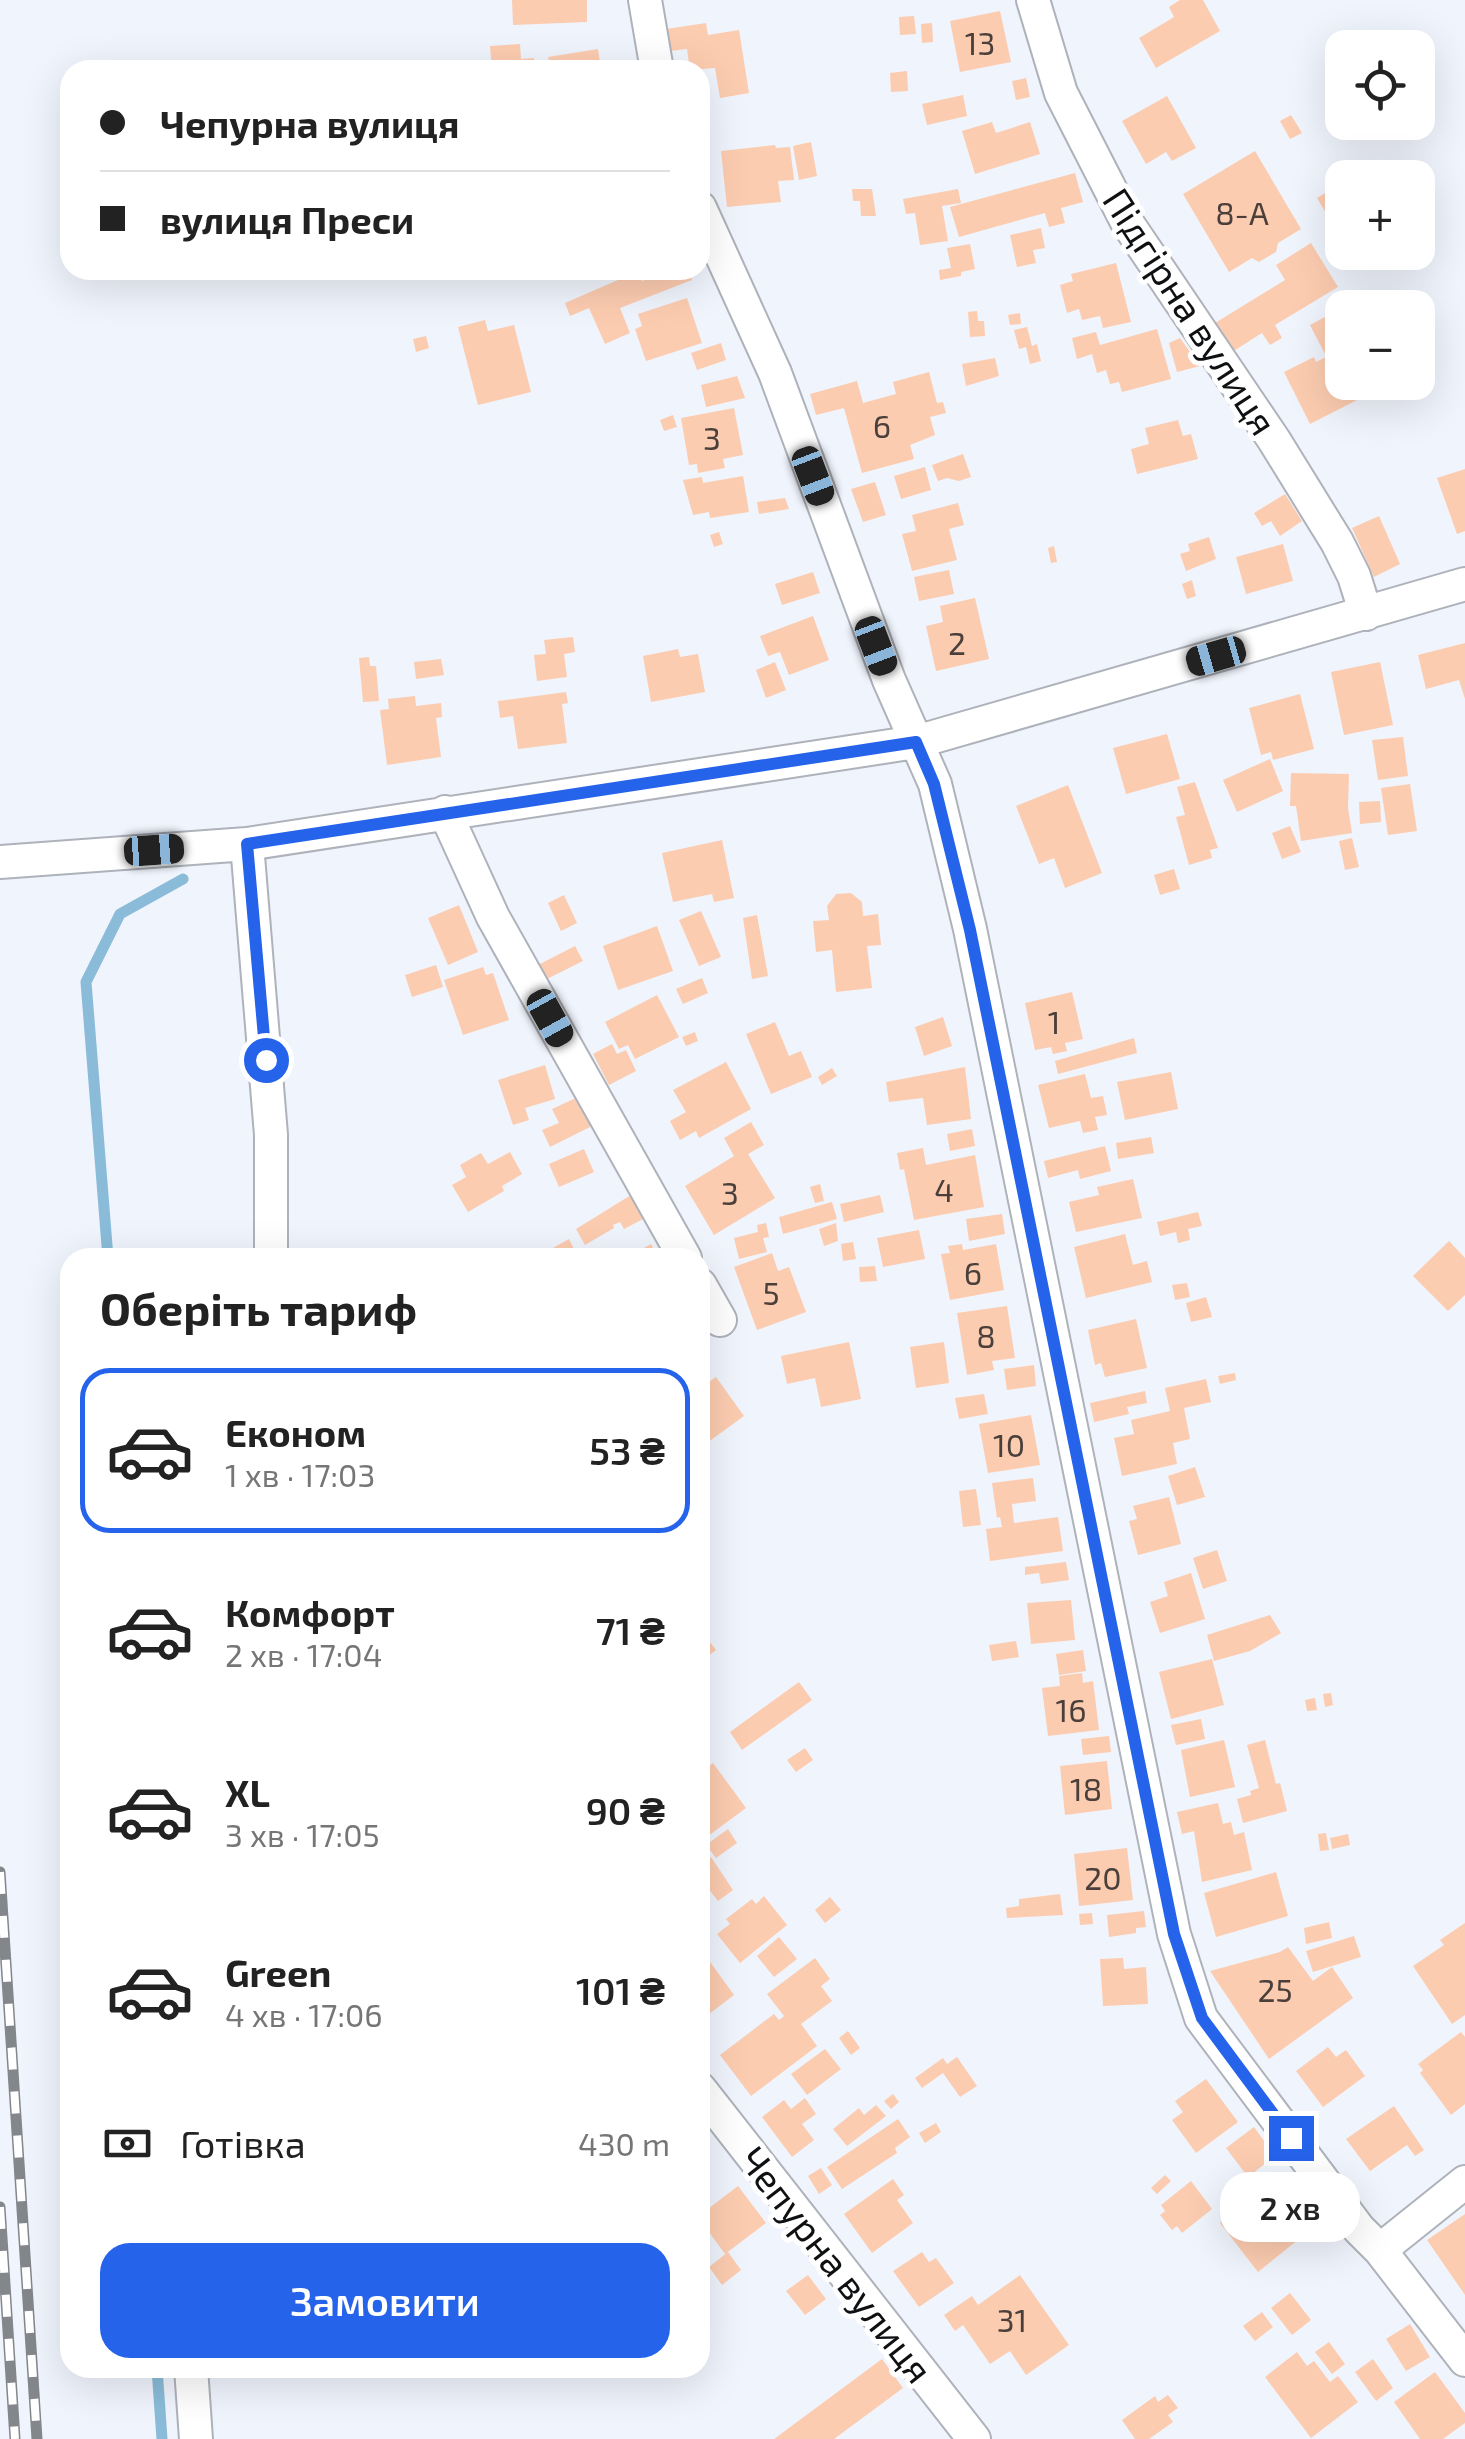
<!DOCTYPE html>
<html lang="uk">
<meta charset="utf-8">
<style>
body{margin:0;font-family:"Exo 2",sans-serif;background:#f2f2f2;color:#222;height:100vh;display:flex;flex-direction:column;font-size:38px;white-space:nowrap}
*{box-sizing:border-box;margin:0}
p{font-size:32px;color:#767676}
.icon{flex:none;width:55px;height:55px;fill:none;stroke:currentColor;stroke-width:2;stroke-linecap:round;stroke-linejoin:round}
.map{position:relative;flex:1;overflow:hidden}
.sheet{position:absolute;left:60px;top:1248px;width:650px;height:1130px;display:flex;flex-direction:column;background:#fff;border-radius:30px;box-shadow:0 10px 40px #0002}
.sheet>*{flex:none}
.top-card{position:absolute;left:60px;top:60px;width:650px;height:220px;border-radius:30px;box-shadow:0 10px 40px #0002;display:grid;align-content:center;height:220px;padding:0 40px;background:#fff}
.buttons{position:absolute;left:1325px;top:30px;display:grid;gap:20px}
.buttons a{display:grid;place-items:center;width:110px;height:110px;border-radius:20px;background:#fff;box-shadow:0 10px 40px #0002;font-size:50px}
.end{position:absolute;width:45px;height:45px;margin:-22px;border:12px solid #2563eb;background:#fff;box-shadow:0 0 0 5px #fff}
.from{border-radius:50%}
.bubble{position:absolute;height:70px;border-radius:30px;background:#fff;box-shadow:0 10px 40px #0002;font-size:32px;font-weight:600;line-height:70px;text-align:center}
.car{position:absolute;width:30px;height:60px;margin:-30px -15px;border-radius:12px;box-shadow:0 0 8px 2px #0007;background:linear-gradient(#222 24%,#8ab4d8 0 40%,#222 0 76%,#8ab4d8 0 86%,#222 0)}
.top-card b{display:flex;align-items:center;gap:35px;height:95px;font-size:38px}
.top-card b+b{border-top:2px solid #e0e0e0}
.top-card i{width:25px;height:25px;background:#222}
ul{padding:0;list-style:none}
li{display:flex;align-items:center;gap:30px;height:165px;margin:0 20px 15px;padding:0 20px;border:5px solid transparent;border-radius:30px}
li div{flex:1}
li b{display:block;font-size:38px}
li em{font-style:normal;font-weight:600}
li.on{border-color:#2563eb}
li>.icon{width:90px;height:90px;stroke-width:1.5}
h2{padding:0 40px;font-size:45px;line-height:120px}
.pay{display:flex;align-items:center;gap:25px;height:110px;padding:0 40px;font-size:38px}
.pay p{margin-inline-start:auto}
.button{display:flex;gap:20px;margin-top:auto;padding:20px 40px}
.button a{flex:1;height:115px;border-radius:30px;background:#2563eb;color:#fff;font-size:40px;font-weight:600;line-height:115px;text-align:center}
.map>svg:first-child{display:block}
</style>
<div class="map">
<svg width="1465" height="2439" viewBox="0 0 1465 2439">
<rect width="100%" height="100%" fill="#f0f4fc"/>
<g fill="none" stroke-linecap="round" stroke-linejoin="round">
<path stroke="#8abcd9" stroke-width="11" d="M108 1258 86 982 120 914 183 879
M157 2368 162 2439"/>
</g>
<path fill="#fcccb0" d="M512 0H587V22L513 25Z
M1180 0H1203L1220 31 1156 68 1139 38 1174 17 1169 7Z
M1000 11 1011 62 960 72 950 21Z
M914 16 916 34 900 35 899 17Z
M706 23 708 35 739 30 749 93 720 98 715 68 690 70 687 49 670 51 666 29Z
M932 23 933 42 922 43 921 24Z
M520 44 521 59 534 58 535 70H492L490 46Z
M598 49 601 70H551L548 57Z
M907 71 908 91 891 92 890 73Z
M1026 78 1030 97 1016 100 1012 81Z
M963 95 967 116 927 125 922 104Z
M1167 96 1196 148 1172 161 1166 152 1146 164 1122 121Z
M1291 115 1302 133 1290 139 1280 121Z
M992 122 996 133 1030 122 1040 154 975 174 962 131Z
M811 142 817 176 799 180 793 146Z
M775 145 776 148 790 147 794 180 778 181 781 202 727 207 721 151Z
M1255 151 1301 229 1278 243 1276 252 1259 262 1252 258 1229 272 1183 194Z
M1075 173 1083 202 1061 208 1065 223 1049 227 1045 213 959 237 950 207Z
M852 189H872L876 216H861L860 201H853Z
M958 189 961 203 942 206 948 241 920 245 915 213 906 214 903 199Z
M1330 190 1341 207 1327 215 1317 198Z
M1041 228 1045 248 1033 250 1036 263 1017 267 1010 235Z
M1311 243 1338 287 1275 325 1282 338 1270 345 1262 333 1232 352 1215 323 1285 280 1276 265Z
M970 244 975 269 961 272V276L940 280 939 270 951 268 947 248Z
M1116 263 1131 322 1103 328 1100 316 1082 320 1079 309 1067 313 1060 285 1073 281 1071 274Z
M641 270H651L639 275 642 281 668 270H688L692 280 620 308 630 333 605 344 589 308 570 316 565 303Z
M687 298 702 343 646 361 635 329 642 326 638 314Z
M1340 309 1342 345 1325 354 1310 325Z
M977 311 978 321H984L985 336 970 337 968 312Z
M1020 313 1021 324 1010 325 1008 315Z
M485 320 488 331 514 325 531 392 478 405 458 327Z
M1027 327 1032 346 1037 344 1041 361 1030 364 1026 347 1019 349 1014 330Z
M1157 329 1171 379 1122 392 1119 382 1110 384 1106 370 1097 373 1092 354 1077 359 1072 338 1096 332 1100 345Z
M426 336 429 348 416 352 413 339Z
M1180 338 1200 366 1177 372 1169 343Z
M721 343 726 360 697 370 691 353Z
M1334 353 1342 370V382H1349L1357 400 1310 424 1284 372 1314 357 1316 362Z
M995 358 999 376 966 386 962 364Z
M929 372 937 403 943 402 946 413 930 417 935 435 910 445 914 459 862 473 844 408 816 415 810 394 857 381 863 403 896 394 893 382Z
M737 376 745 398 706 407 701 385Z
M734 408 743 455 723 459 725 468 698 473 697 464 689 465 681 418Z
M673 415 677 427 664 431 660 420Z
M1178 420 1183 436 1191 434 1198 459 1137 474 1131 449 1149 444 1145 428Z
M963 454 971 477 959 481 947 478 938 481 932 465Z
M925 467 931 490 901 499 894 476Z
M1465 469V531L1457 534 1437 478Z
M743 476 749 512 710 518 709 512 693 515 683 480 702 477 703 483Z
M875 482 886 515 863 522 851 489Z
M1285 494 1302 521 1280 536 1271 521 1262 526 1254 513Z
M785 498 789 509 759 514 757 502Z
M958 503 964 525 949 529 957 560 912 571 902 534 916 531 912 515Z
M1379 516 1400 564 1374 577 1352 528Z
M719 532 723 544 714 547 710 535Z
M1209 537 1216 559 1186 571 1180 554 1190 551 1188 544Z
M1283 544 1293 581 1246 594 1236 557Z
M1054 546 1057 562 1051 563 1048 548Z
M949 570 954 594 919 601 914 577Z
M813 572 820 593 782 605 775 584Z
M1192 580 1196 596 1187 599 1182 584Z
M975 598 989 659 936 671 926 626 943 622 940 606Z
M813 616 829 660 789 675 780 652 768 656 760 636Z
M573 637 575 652 564 654 567 677 537 681 534 655 546 654 544 640Z
M1465 643V699L1459 680 1426 689 1418 655Z
M678 649 680 657 698 654 705 692 651 702 643 656Z
M369 657 370 666H376L379 701 363 702 359 658Z
M441 659 444 675 416 679 414 662Z
M775 662 786 690 766 698 756 670Z
M1380 662 1393 725 1344 735 1331 672Z
M566 692 568 703 562 704 567 743 518 749 513 716 500 718 498 701Z
M1300 694 1314 749 1273 760 1271 752 1261 755 1249 708Z
M415 696 416 706 441 703 442 717 436 718 441 757 387 765 380 710 389 709 388 699Z
M1167 734 1180 779 1126 794 1113 748Z
M1403 737 1408 776 1378 780 1372 740Z
M1270 759 1283 791 1237 812 1223 780Z
M1291 773 1349 774 1348 808 1352 833 1301 841 1296 806H1290Z
M1195 782 1218 848 1210 850 1212 858 1189 865 1176 817 1185 815 1177 787Z
M1410 784 1417 831 1388 835 1381 788Z
M1068 785 1102 873 1065 888 1054 858 1039 864 1016 806Z
M1380 801 1381 822 1360 824 1359 802Z
M1290 826 1301 852 1282 859 1272 833Z
M1352 838 1359 867 1345 870 1339 841Z
M722 840 734 898 714 902 712 894 673 902 662 853Z
M1174 869 1180 889 1160 895 1154 875Z
M851 893 862 902 863 916 878 914 881 945 867 946 872 988 836 992 832 950 816 952 813 921 829 920 827 906 836 894Z
M564 895 577 923 561 931 548 903Z
M459 905 478 952 448 965 428 918Z
M701 911 721 957 699 966 679 920Z
M757 915 768 976 752 979 743 918Z
M657 926 673 971 618 990 603 946Z
M575 946 583 961 543 981 536 966Z
M436 965 443 987 412 997 405 975Z
M483 967 486 975 493 973 509 1020 463 1035 444 980Z
M702 978 708 993 683 1004 676 989Z
M1072 992 1083 1039 1065 1043 1067 1051 1053 1054 1051 1047 1035 1050 1025 1003Z
M657 995 679 1037 635 1059 628 1045 619 1049 605 1022Z
M943 1017 952 1046 924 1056 915 1027Z
M775 1022 789 1056 801 1051 812 1077 771 1094 746 1034Z
M695 1032 698 1041 686 1046 682 1037Z
M1134 1038 1137 1053 1058 1074 1055 1061Z
M612 1044 617 1054 626 1050 636 1071 609 1085 593 1054Z
M726 1062 751 1109 699 1138 696 1131 680 1140 670 1121 686 1112 673 1090Z
M545 1065 555 1099 525 1108 529 1120 513 1125 498 1080Z
M965 1067 971 1119 927 1125 923 1098 889 1102 886 1082Z
M832 1068 837 1076 822 1085 818 1077Z
M1171 1072 1178 1109 1125 1120 1117 1082Z
M1085 1074 1091 1098 1103 1096 1107 1115 1095 1117 1098 1130 1083 1133 1080 1121 1049 1128 1038 1085Z
M578 1097 592 1126 550 1147 542 1130 559 1123 552 1109Z
M751 1122 764 1145 748 1154 775 1198 714 1235 685 1186 734 1156 724 1138Z
M972 1129 975 1146 950 1151 947 1134Z
M1151 1137 1154 1153 1118 1159 1116 1143Z
M1105 1146 1111 1171 1080 1179 1078 1170 1048 1178 1044 1161Z
M923 1148 926 1165 975 1155 984 1207 914 1220 904 1169 900 1170 897 1153Z
M584 1149 594 1172 559 1187 549 1164Z
M510 1152 522 1174 502 1186 504 1191 468 1212 452 1185 466 1177 460 1165 481 1153 488 1164Z
M1133 1179 1142 1218 1076 1232 1069 1202 1099 1195 1097 1187Z
M820 1184 824 1201 815 1203 810 1187Z
M631 1195 643 1219 624 1229 620 1222 613 1225 614 1228 585 1245 576 1229Z
M880 1195 884 1212 844 1222 840 1204Z
M832 1202 837 1219 783 1234 779 1217Z
M1198 1212 1202 1226 1188 1229 1190 1240 1178 1243 1176 1232 1160 1236 1157 1222Z
M1002 1214 1005 1234 969 1241 966 1219Z
M766 1223 769 1237 763 1238 767 1252 739 1259 734 1238 758 1232 757 1225Z
M836 1223 838 1241 824 1246 819 1229Z
M919 1230 925 1259 883 1267 877 1238Z
M1125 1234 1133 1265 1147 1261 1152 1282 1086 1298 1074 1247Z
M569 1239 577 1255 549 1258 546 1252Z
M1449 1241 1465 1258V1295L1448 1311 1413 1276Z
M853 1242 856 1259 843 1261 841 1244Z
M651 1244 658 1258H626Z
M962 1244 963 1250 996 1244 1004 1290 950 1300 941 1254 950 1253 948 1246Z
M772 1253 778 1271 789 1267 806 1312 757 1330 734 1267Z
M875 1266 877 1281 860 1282 859 1267Z
M1187 1283 1190 1297 1175 1300 1172 1285Z
M1206 1297 1212 1317 1191 1322 1186 1303Z
M1007 1306 1015 1358 992 1361 994 1370 967 1375 957 1313Z
M1136 1319 1147 1368 1105 1377 1101 1363 1095 1365 1088 1330Z
M703 1321 710 1335 700 1344V1322Z
M849 1342 861 1399 821 1407 815 1378 787 1384 781 1356Z
M944 1342 949 1383 916 1388 910 1347Z
M1034 1365 1036 1386 1007 1390 1004 1369Z
M1235 1373 1236 1380 1220 1384 1218 1376Z
M716 1377 744 1416 704 1445 700 1439V1380L704 1385Z
M1206 1379 1211 1402 1184 1408 1190 1439 1173 1443 1177 1464 1122 1476 1114 1438 1134 1434 1131 1420 1170 1411 1165 1388Z
M1145 1391 1147 1403 1127 1407 1129 1414 1094 1422 1090 1403Z
M984 1394 988 1414 959 1419 955 1398Z
M1031 1415 1040 1465 988 1473 979 1424Z
M1195 1467 1205 1497 1177 1505 1168 1476Z
M1033 1478 1036 1501 1012 1504 1014 1523 1058 1517 1063 1551 990 1561 986 1529 1002 1527 1000 1517 997 1518 992 1483Z
M976 1489 981 1525 963 1527 959 1491Z
M1169 1497 1181 1544 1138 1555 1129 1521 1137 1519 1133 1506Z
M1217 1550 1227 1581 1203 1589 1193 1558Z
M1066 1562 1069 1580 1041 1584 1039 1573 1025 1575V1567Z
M1191 1573 1205 1619 1160 1633 1150 1602 1168 1596 1164 1582Z
M1071 1600 1075 1640 1031 1644 1027 1603Z
M1270 1615 1281 1633 1250 1651 1214 1661 1207 1635Z
M706 1637 716 1650 700 1662V1642Z
M1016 1641 1019 1657 992 1661 989 1645Z
M1083 1650 1086 1671 1059 1675 1056 1654Z
M1212 1659 1224 1705 1171 1719 1159 1672Z
M1082 1673 1083 1683 1093 1681 1099 1730 1048 1736 1042 1688 1060 1686 1059 1676Z
M799 1682 812 1700 742 1750 730 1732Z
M1331 1693 1333 1705 1325 1707 1323 1694Z
M1315 1698 1317 1710 1307 1711 1305 1700Z
M1201 1719 1205 1739 1176 1745 1171 1725Z
M1109 1736 1111 1752 1083 1755 1081 1739Z
M1224 1740 1235 1787 1190 1797 1181 1750Z
M1265 1740 1276 1784 1280 1783 1287 1811 1243 1823 1237 1799 1251 1795 1250 1791 1259 1788 1247 1745Z
M805 1748 813 1760 796 1772 787 1760Z
M1107 1761 1112 1809 1065 1815 1060 1766Z
M713 1763 746 1808 700 1842V1772Z
M1218 1803 1223 1824 1231 1822 1234 1835 1244 1832 1252 1870 1202 1882 1194 1831 1182 1834 1177 1812Z
M728 1829 737 1843 716 1858 706 1845Z
M1326 1833 1329 1850 1320 1851 1318 1834Z
M1348 1834 1350 1845 1332 1849 1330 1838Z
M1127 1848 1133 1900 1079 1906 1074 1854Z
M700 1857 704 1862 711 1857 733 1890 718 1901 707 1887 700 1892Z
M1276 1872 1288 1916 1216 1937 1204 1893Z
M1060 1894 1063 1915 1007 1918 1006 1908 1019 1906V1899Z
M764 1896 787 1925 740 1963 717 1934 730 1924 726 1919 752 1899 756 1904Z
M830 1897 841 1910 825 1923 815 1910Z
M1144 1911 1146 1927 1136 1928V1933L1109 1937 1107 1915Z
M1092 1913 1093 1924 1080 1925 1079 1914Z
M1329 1922 1332 1938 1306 1944 1304 1928Z
M1465 1923V2015L1452 2024 1413 1966 1444 1945 1440 1940Z
M1354 1936 1361 1957 1313 1972 1306 1951Z
M779 1937 797 1959 774 1977 757 1956Z
M1288 1947 1313 1981 1332 1967 1353 1998 1269 2059 1210 1971 1280 1952Z
M700 1948 734 1995 700 2021Z
M815 1958 830 1979 821 1986 832 2001 801 2024 817 2046 751 2096 720 2055 774 2014 779 2020 784 2016 767 1994Z
M1123 1958 1124 1969 1146 1967 1148 2004 1103 2006 1100 1959Z
M848 2031 860 2048 851 2055 839 2038Z
M1461 2032 1465 2037V2104L1451 2115 1420 2073 1423 2070 1418 2064Z
M1328 2047 1336 2057 1346 2050 1365 2076 1323 2107 1296 2071Z
M825 2049 841 2069 807 2095 791 2074Z
M957 2057 977 2086 960 2097 943 2073 922 2088 915 2078 943 2058 947 2064Z
M1206 2079 1238 2122 1196 2153 1172 2120 1183 2112 1175 2101Z
M893 2094 899 2102 891 2109 884 2101Z
M805 2098 816 2114 802 2124 814 2140 792 2157 762 2117 784 2100 791 2109Z
M876 2105 886 2116 847 2146 833 2129 859 2108 864 2115Z
M1394 2106 1424 2150 1415 2156 1407 2145 1370 2171 1346 2139Z
M898 2119 910 2137 895 2148 897 2153 842 2189 827 2167Z
M936 2123 941 2132 925 2143 919 2133Z
M1254 2127 1275 2156 1248 2177 1226 2148Z
M821 2168 832 2185 819 2194 808 2176Z
M1165 2175 1171 2181 1157 2194 1151 2188Z
M1282 2175 1319 2223 1258 2272 1220 2223Z
M893 2179 904 2195 897 2200 913 2223 872 2253 844 2214Z
M1191 2181 1212 2209 1182 2233 1177 2226 1172 2230 1160 2215 1165 2211 1161 2205Z
M738 2186 766 2223 725 2254 700 2220V2215Z
M1465 2214V2295L1427 2240Z
M728 2252 741 2270 722 2285 709 2267Z
M922 2252 929 2262 936 2258 954 2283 919 2307 893 2271Z
M808 2275 826 2299 805 2315 786 2291Z
M1020 2275 1069 2345 1026 2375 1010 2351 990 2364 963 2325 955 2331 944 2315 972 2296 978 2305Z
M1290 2293 1311 2320 1292 2335 1271 2308Z
M1262 2312 1273 2327 1255 2341 1243 2326Z
M1410 2324 1430 2357 1406 2371 1386 2339Z
M1329 2342 1345 2364 1332 2374 1315 2352Z
M1297 2352 1307 2366 1314 2361 1330 2382 1338 2376 1358 2402 1311 2438 1265 2377Z
M882 2359 903 2388 834 2439H774Z
M1373 2359 1393 2388 1376 2401 1355 2372Z
M1435 2372 1465 2413V2423L1443 2439H1420L1394 2402Z
M1168 2395 1178 2408 1168 2415 1173 2422 1149 2439H1135L1122 2420 1155 2396 1158 2402Z"/>
<g fill="none" stroke-linecap="round" stroke-linejoin="round">
<defs>
<path id="minor" d="M645 0 657 70
M1033 0 1061 93 1128 224 1274 440 1337 542 1354 576 1366 614
M700 208 775 373 889 680 935 784 970 929 1174 1934 1201 2018 1359 2229 1380 2250 1465 2360
M445 812 493 917 685 1258
M247 844 271 1135V1258
M0 862 247 844 916 742 1465 584
M700 1285 720 1320
M700 2089 974 2439
M1380 2250 1465 2182
M191 2368 196 2439"/>
</defs>
<use href="#minor" stroke="#aeb2ba" stroke-width="36"/>
<use href="#minor" stroke="#fff" stroke-width="32"/>
<defs>
<path id="rail" d="M0 1872 37 2439
M0 2207 15 2439"/>
</defs>
<use href="#rail" stroke="#83868b" stroke-width="11"/>
<use href="#rail" stroke="#fff" stroke-width="8" stroke-dasharray="22" stroke-linecap="butt"/>
</g>
<g fill="none" stroke-linecap="round" stroke-linejoin="round">
<path stroke="#2563eb" stroke-width="12" d="M266 1060 247 844 916 742 934 784 970 930 1174 1934 1202 2018 1291 2138"/>
</g>
<g text-anchor="middle" dominant-baseline="central" stroke-width="10" stroke-linejoin="round" paint-order="stroke">
<g font-size="32" fill="#4a3f3a">
<text x="980" y="42">13</text>
<text x="1242" y="212">8-А</text>
<text x="882" y="425">6</text>
<text x="712" y="437">3</text>
<text x="957" y="642">2</text>
<text x="1054" y="1021">1</text>
<text x="944" y="1189">4</text>
<text x="730" y="1192">3</text>
<text x="973" y="1272">6</text>
<text x="771" y="1292">5</text>
<text x="986" y="1335">8</text>
<text x="1009" y="1444">10</text>
<text x="1071" y="1709">16</text>
<text x="1086" y="1788">18</text>
<text x="1103" y="1877">20</text>
<text x="1275" y="1989">25</text>
<text x="1012" y="2319">31</text>
</g>
<g font-size="38" fill="#0e1012" stroke="#fff">
<text transform="translate(1191 311) rotate(57)">Підгірна вулиця</text>
<text transform="translate(837 2264) rotate(52)">Чепурна вулиця</text>
</g>
</g>
</svg>
<div class="buttons">
<a><svg class="icon" aria-label="locate" viewBox="0 0 24 24"><circle cx="12" cy="12" r="6"/><path d="M12 2v4M12 18v4M2 12h4M18 12h4"/></svg></a>
<a>+</a>
<a>−</a>
</div>
<i class="end from" style="left:266px;top:1060px"></i>
<i class="end" style="left:1291px;top:2138px"></i>
<div class="bubble" style="left:1220px;top:2172px;width:140px">2 хв</div>
<i class="car" style="left:813px;top:476px;rotate:159deg"></i>
<i class="car" style="left:876px;top:646px;rotate:159deg"></i>
<i class="car" style="left:1216px;top:656px;rotate:254deg"></i>
<i class="car" style="left:154px;top:850px;rotate:86deg"></i>
<i class="car" style="left:550px;top:1018px;rotate:151deg"></i>
<div class="top-card">
<b><i class="from"></i>Чепурна вулиця</b>
<b><i></i>вулиця Преси</b>
</div>
<section class="sheet">
<h2>Оберіть тариф</h2>
<ul>
<li class="on"><svg class="icon" aria-label="car" viewBox="0 0 24 24"><path d="M5 17H2v-5l4-1 3-4h7l3 4 3 1v5h-3M9 17h6M6 11h13"/><circle cx="7" cy="17" r="2"/><circle cx="17" cy="17" r="2"/></svg><div><b>Економ</b><p>1 хв · 17:03</p></div><em>53 ₴</em></li>
<li><svg class="icon" aria-label="car" viewBox="0 0 24 24"><path d="M5 17H2v-5l4-1 3-4h7l3 4 3 1v5h-3M9 17h6M6 11h13"/><circle cx="7" cy="17" r="2"/><circle cx="17" cy="17" r="2"/></svg><div><b>Комфорт</b><p>2 хв · 17:04</p></div><em>71 ₴</em></li>
<li><svg class="icon" aria-label="car" viewBox="0 0 24 24"><path d="M5 17H2v-5l4-1 3-4h7l3 4 3 1v5h-3M9 17h6M6 11h13"/><circle cx="7" cy="17" r="2"/><circle cx="17" cy="17" r="2"/></svg><div><b>XL</b><p>3 хв · 17:05</p></div><em>90 ₴</em></li>
<li><svg class="icon" aria-label="car" viewBox="0 0 24 24"><path d="M5 17H2v-5l4-1 3-4h7l3 4 3 1v5h-3M9 17h6M6 11h13"/><circle cx="7" cy="17" r="2"/><circle cx="17" cy="17" r="2"/></svg><div><b>Green</b><p>4 хв · 17:06</p></div><em>101 ₴</em></li>
</ul>
<div class="pay"><svg class="icon" aria-label="cash" viewBox="0 0 24 24"><path d="M3 7h18v10H3z"/><circle cx="12" cy="12" r="2"/></svg>Готівка<p>430 m</p></div>
<div class="button"><a>Замовити</a></div>
</section>
</div>
